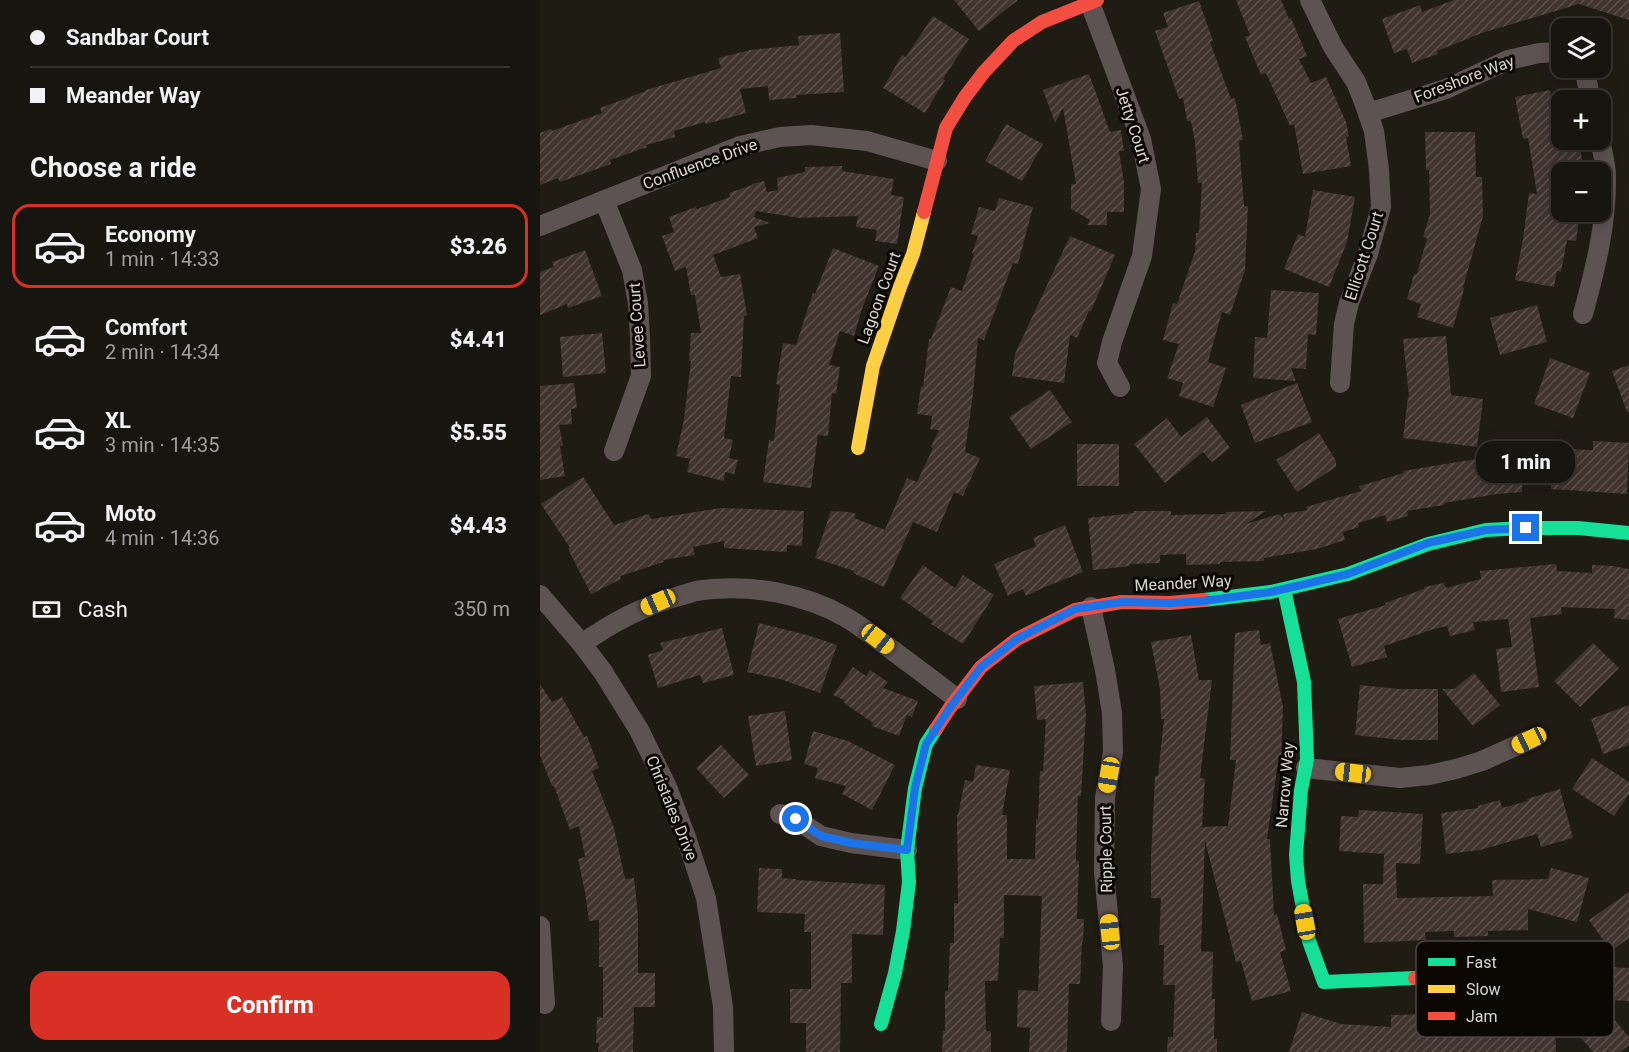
<!DOCTYPE html>
<meta charset="utf-8">
<style>
body{margin:0;font-family:Roboto,sans-serif;background:#24221d;color:#f1f3f6;height:100vh;display:flex;flex-direction:column;font-size:22px;white-space:nowrap}
*{box-sizing:border-box;margin:0}
p{font-size:20px;color:#9e9f9e}
.icon{flex:none;width:33px;height:33px;fill:none;stroke:currentColor;stroke-width:2;stroke-linecap:round;stroke-linejoin:round}
.map{position:relative;flex:1;overflow:hidden}
.details{display:flex;flex-direction:column;background:#17150f;width:540px}
.details>*{flex:none}
.guide{display:grid;align-content:center;height:132px;padding:0 30px;background:#17150f}
.fabs{position:absolute;left:1011px;top:18px;display:grid;gap:12px}
.fabs a{display:grid;place-items:center;width:60px;height:60px;border-radius:12px;background:#17150f;box-shadow:0 3px 15px #0003,0 0 0 2px #36342f;font-size:30px}
.end{position:absolute;width:27px;height:27px;margin:-14px;border:8px solid #1a73e8;background:#fff;box-shadow:0 0 0 3px #fff}
.from{border-radius:50%}
.bubble{position:absolute;height:42px;border-radius:18px;background:#17150f;box-shadow:0 3px 15px #0003,0 0 0 2px #36342f;font-size:20px;font-weight:800;line-height:42px;text-align:center}
.car{position:absolute;width:18px;height:36px;margin:-18px -9px;border-radius:8px;box-shadow:0 0 4px 2px #0007;background:linear-gradient(#f5c518 24%,#345 0 40%,#f5c518 0 76%,#345 0 86%,#f5c518 0)}
.guide b{display:flex;align-items:center;gap:21px;height:57px;font-size:22px}
.guide b+b{border-top:2px solid #36342f}
.guide i{width:15px;height:15px;background:#f1f3f6}
ul{padding:0;list-style:none}
li{display:flex;align-items:center;gap:18px;height:84px;margin:0 12px 9px;padding:0 18px;border:3px solid transparent;border-radius:18px}
li div{flex:1}
li b{display:block;font-size:22px}
li em{font-style:normal;font-weight:800}
li.current{border-color:#d93025}
li>.icon{width:54px;height:54px;stroke-width:1.5}
h2{padding:0 30px;font-size:27px;line-height:72px}
.pay{display:flex;align-items:center;gap:15px;height:66px;padding:0 30px;font-size:22px}
.pay p{margin-inline-start:auto}
.primary-button{display:flex;gap:12px;margin-top:auto;padding:12px 30px}
.primary-button a{flex:1;height:69px;border-radius:18px;background:#d93025;color:#fff;font-size:24px;font-weight:800;line-height:69px;text-align:center}
main{display:flex;flex:1;min-height:0}
.map>svg:first-child{display:block}
</style>
<main>
<section class="details">
<div class="guide">
<b><i class="from"></i>Sandbar Court</b>
<b><i></i>Meander Way</b>
</div>
<h2>Choose a ride</h2>
<ul>
<li class="current"><svg class="icon" aria-label="car" viewBox="0 0 24 24"><path d="M5 17H2v-5l4-1 3-4h7l3 4 3 1v5h-3M9 17h6M6 11h13"/><circle cx="7" cy="17" r="2"/><circle cx="17" cy="17" r="2"/></svg><div><b>Economy</b><p>1 min · 14:33</p></div><em>$3.26</em></li>
<li><svg class="icon" aria-label="car" viewBox="0 0 24 24"><path d="M5 17H2v-5l4-1 3-4h7l3 4 3 1v5h-3M9 17h6M6 11h13"/><circle cx="7" cy="17" r="2"/><circle cx="17" cy="17" r="2"/></svg><div><b>Comfort</b><p>2 min · 14:34</p></div><em>$4.41</em></li>
<li><svg class="icon" aria-label="car" viewBox="0 0 24 24"><path d="M5 17H2v-5l4-1 3-4h7l3 4 3 1v5h-3M9 17h6M6 11h13"/><circle cx="7" cy="17" r="2"/><circle cx="17" cy="17" r="2"/></svg><div><b>XL</b><p>3 min · 14:35</p></div><em>$5.55</em></li>
<li><svg class="icon" aria-label="car" viewBox="0 0 24 24"><path d="M5 17H2v-5l4-1 3-4h7l3 4 3 1v5h-3M9 17h6M6 11h13"/><circle cx="7" cy="17" r="2"/><circle cx="17" cy="17" r="2"/></svg><div><b>Moto</b><p>4 min · 14:36</p></div><em>$4.43</em></li>
</ul>
<div class="pay"><svg class="icon" aria-label="cash" viewBox="0 0 24 24"><path d="M3 7h18v10H3z"/><circle cx="12" cy="12" r="2"/></svg>Cash<p>350 m</p></div>
<div class="primary-button"><a>Confirm</a></div>
</section>
<div class="map">
<svg width="1089" height="1052" viewBox="0 0 1089 1052">
<defs>
<pattern id="building-hatch" width="6" height="6" patternUnits="userSpaceOnUse" patternTransform="scale(1.5)"><rect width="6" height="6" fill="#42342e"/><path d="M-1 1l2-2M0 6l6-6M5 7l2-2" fill="none" stroke="#5d514b"/></pattern>
</defs>
<rect width="100%" height="100%" fill="#1f1c14"/>
<path fill="url(#building-hatch)" d="M414 0H478L439 31Z
M696 0H741L749 19 751 18 767 56 759 59 771 83 786 77 806 122 809 136 806 137 811 166 763 174 754 124 750 126 726 73 721 75 705 37 710 35Z
M914 0H1089V20L1039 4 942 33 897 51 898 54 872 63 867 49 854 53 842 19 880 5 882 12Z
M659 1 673 41 670 42 691 99 695 98 703 140 699 141 704 206H708L705 270 690 315 682 312 668 362 686 368 673 407 639 396 643 383 627 378 639 344 623 340 633 303 637 304 655 252 656 233H659L662 183H658L655 142 651 121H647L643 98 639 99 615 31 628 27 623 13Z
M393 16 429 39 403 79 405 80 385 113 343 88 362 55 366 57Z
M300 33 304 92 256 95 257 98 229 100 228 86 200 89 206 113 166 124 165 122 134 131 135 137 106 145 107 147 70 160 71 164 20 182 18 178 0 185V133L11 129 12 131 62 113 60 108 106 91V90L181 68 178 58 210 50 259 45 258 36Z
M549 74 570 132 581 130 584 151H579L584 182V212H567V225H547L550 220 531 209V184H536L523 108 515 123 503 90Z
M1010 90 1013 103 1022 101V140H1039L1044 172H1022V212L1040 213 1036 241 1027 240 1021 272 1017 271 1014 287 975 280 983 239 989 193 997 194 988 138 983 139 975 97Z
M466 124 503 144 482 181 445 161Z
M885 132H935L936 177H942L943 216 923 288 924 289 913 328 877 317 881 304 867 299 874 274H877L887 238 883 237 890 214 889 170H886Z
M302 166V171L354 179 351 195 364 197 357 244 335 241 337 230 316 227 318 216 260 218 216 211 214 217 230 223 214 227 218 238 173 255 181 277 200 274 207 315 204 316 201 377 191 376 184 438 193 440 189 458 198 460 194 474 185 472 184 481 147 472 150 459 136 456 144 419 151 361H149L151 333H161L155 295H151L146 267 135 271 122 236 134 232 129 217 156 207 157 209 190 197 189 193 212 185V184L224 181 227 192 238 190 237 178 265 172V167Z
M773 190 815 197 807 242 789 287 744 269 758 234 765 237Z
M459 198 493 207 478 264 473 263 444 340 438 338 433 394 425 452 440 458 423 496 414 492 397 532 373 522 344 587 313 573 314 571 275 558 291 511 309 512 316 514 314 518 345 530 367 478 377 482 393 448 391 447 399 430 390 429 392 416 377 414 381 386 383 387 389 339H391L411 287 422 291 434 254 432 253 438 236 431 234 439 207 455 211Z
M530 236 575 255 551 311H549L537 338 530 335 524 383 472 376 475 354Z
M293 248 339 266 322 309 314 336 300 331 289 365 300 367 296 394 292 393 288 436 278 435 271 488 223 482 229 440 234 441 240 385 236 384 243 343 256 345 273 293 275 294Z
M45 250 62 296 28 308 27 304 0 315V272L14 267 12 262Z
M731 290 779 293 776 335 768 334 766 369 751 368 756 381 713 378 715 337 727 338Z
M997 305 1007 342 960 355 950 318Z
M62 333 66 373 23 377 20 337Z
M906 336 911 395 943 399 937 447 863 438 868 397H869L863 339Z
M1010 358 1050 373 1033 418 994 404Z
M1089 365V412H1087L1072 371Z
M34 383 37 408 31 409 32 424 19 425 23 445 20 446 25 476 0 480V386Z
M757 383 772 422 715 443 701 405Z
M510 390 532 422 491 449 469 417Z
M667 417 690 448 672 462 663 452 625 483 594 444 627 418 641 437Z
M779 433 796 461V467L757 492 736 460Z
M1053 441 1089 443 1087 494 1011 489V482L982 484V492L957 494 904 503V505L867 511 868 516 847 522 845 515 818 523 819 527 803 532 805 540 777 549 724 558V561L680 562V564L646 565V554L620 555V563L589 564 590 566 553 570 548 518 594 513V511H631V515L686 514V512L726 511 706 524 740 514 744 520 743 514 768 510 766 507 821 491 819 486 864 473 863 471 978 452V450L1000 448 1053 450Z
M537 444H579V486H537Z
M43 477 74 525 109 514 111 519 181 508 264 511 262 546 247 545V552L184 548V541L153 547 155 555 123 560 124 562 80 576 81 579 51 594 28 549 30 548 1 504Z
M525 525 543 572 505 587 486 596 483 589 468 596 454 564 496 546 493 538Z
M1016 564 1017 571 1052 573V565L1073 566 1089 569V620L1074 618 1075 609 1021 607 1022 614 990 618 999 687 961 692 956 649 972 647 968 619 933 622 935 630 910 636 907 626 894 629 844 646 847 657 812 667 798 619 846 605 845 603 884 589V587L904 583 906 588 941 579 940 571Z
M383 565 415 588 423 575 454 595 423 644 391 624 393 621 360 598Z
M219 623 267 635 297 645 280 693 240 679 207 672Z
M182 628 194 675 163 683 160 675 118 688 108 655 123 650 120 643Z
M719 630 721 645 730 643 743 707 741 762H738L727 839H730L734 915 737 914 746 950 740 952 751 991 712 1001 701 961 696 962 665 841 661 951 673 952 672 999H675L674 1039H677V1052H627L628 1037H633L635 985H623L624 945H619L621 898H611V858L615 776H618L624 719H621L620 689 611 642 651 635 659 680H672L660 778 665 779 662 827 688 826 696 760H690L695 633Z
M1053 643 1079 668 1040 707 1014 681Z
M313 667 326 676 330 670 348 682 343 688 378 701 372 717 367 715 359 736 332 726 333 723 303 702 306 701 293 695Z
M934 673 960 705 933 726 902 689H914Z
M543 682 546 714 541 796H538L536 861H539L537 919H544L543 942H542L540 984H529L527 1052H489L490 1028 477 1027 478 990 498 991 502 896 464 895V938H460L458 981H445L446 1031H451V1052H402L403 1031H405V991H408L410 943H414V903H418L417 815H418L425 780 433 782 436 765 470 770 462 815H467V859H495L496 819H498L500 771H503L506 719 497 720 494 686Z
M0 684 12 702 22 697 44 737 47 736 59 768 52 771 74 828 85 879 94 878 98 915V973H115V1007H94L93 1052H58L59 1043H56L57 1017 63 1018V967H59V920L49 921 45 892 38 859 45 857 39 826 30 830 14 786H12L0 756Z
M820 685 858 689H898V740H861L815 735Z
M1089 705V745L1063 754 1051 719Z
M245 711 252 760 216 766 208 716Z
M273 731 308 741 355 765 332 810 302 794 306 786 275 778 278 768 264 764Z
M181 745 209 775 184 798 156 768Z
M1052 758 1089 782V794L1074 816 1032 789Z
M1020 789 1033 838 1001 847 997 834 940 850 906 854 901 813 938 808V806L960 800 962 808 988 801 987 799Z
M819 810 883 814 880 864 856 863 857 898 953 896 952 880 1008 879 1011 868 1049 878 1037 922 988 909V930L948 931V936L914 937V931L885 932 886 940 824 943 823 884H843L844 854 799 851 801 816 818 817Z
M219 868 242 869V878L256 879V880L345 885 343 935 312 934V983H301L300 1052H266V1023H250V989H271V932H264L265 914 217 912Z
M1089 892V938L1071 951 1049 920Z
M1070 967 1089 968V1001L1068 1000Z
M1060 1003 1089 1037V1045L1080 1052H1053L1032 1027Z
M762 1012 801 1024 851 1027V1015L929 1013V1015L976 1014V1021L1015 1020 1016 1052H749Z"/>
<g fill="none" stroke-linecap="round" stroke-linejoin="round">
<path stroke="#5e5353" stroke-width="20" d="M770 0 793 47 816 82 824 102 834 131 839 170 841 207 828 254 809 303 804 324 800 383
M550 3 601 139 611 189 602 256 572 342 567 363 580 387
M1044 68 1051 100
M828 113 906 89 968 60 999 53 1022 52
M64 200 92 270 98 303 100 338 101 376 74 451
M0 226 200 146 240 137 271 135 327 141 397 161
M1043 314C1055 270 1067 223 1066 176 1066 164 1062 151 1060 140
M0 595 42 644 63 672 99 730 127 787 147 840 166 898 183 1007 184 1052
M551 607 565 670 572 713 573 752 565 798 564 872 573 966 571 1021
M42 644C72 622 104 606 139 596 147 594 154 591 162 590 210 584 264 593 307 618 321 626 334 637 348 647 371 664 394 681 417 699
M766 768 860 778 889 775 916 769 942 761 989 740
M240 814 256 819 281 836 311 843 367 850
M0 926 5 1004"/>
<path stroke="#16e098" stroke-width="14" d="M744 589 764 682 767 759 761 790 756 855 758 881 769 941 784 982 875 978
M664 600 731 592 808 574 888 544 946 530 985 528H1038L1089 533
M341 1024 355 973 363 931 369 882 367 850 375 788 386 744 396 729"/>
<path stroke="#ffcf43" stroke-width="14" d="M318 448 333 366 360 287 373 254 384 212"/>
<path stroke="#f24e42" stroke-width="14" d="M384 212 406 128 425 97 444 72 473 41 502 22 557 0
M396 729 409 709 441 667 477 639 535 610 582 602 630 603 664 600
M875 978 1005 973"/>
</g>
<g fill="none" stroke-linecap="round" stroke-linejoin="round">
<path stroke="#1a73e8" stroke-width="8" d="M256 819 281 836 311 843 367 850 375 788 386 744 409 709 441 667 477 639 535 609 582 602 630 603 663 601 731 592 808 574 888 543 946 530 986 528"/>
</g>
<g text-anchor="middle" dominant-baseline="central" stroke-width="6" stroke-linejoin="round" paint-order="stroke">
<g font-size="16" fill="#dbd6ce" stroke="#0b0804">
<text transform="translate(924 79) rotate(-21)">Foreshore Way</text>
<text transform="translate(593 125) rotate(72)">Jetty Court</text>
<text transform="translate(160 164) rotate(-20)">Confluence Drive</text>
<text transform="translate(824 256) rotate(-72)">Ellicott Court</text>
<text transform="translate(339 298) rotate(-70)">Lagoon Court</text>
<text transform="translate(97 325) rotate(-94)">Levee Court</text>
<text transform="translate(643 583) rotate(-3)">Meander Way</text>
<text transform="translate(745 785) rotate(-85)">Narrow Way</text>
<text transform="translate(132 808) rotate(68)">Christales Drive</text>
<text transform="translate(566 849) rotate(-91)">Ripple Court</text>
</g>
</g>
<rect x="876" y="941" width="198" height="96" rx="9" fill="#0b0804" stroke="#494641" stroke-width="1.5"/>
<rect x="888" y="958" width="27" height="8" fill="#16e098"/>
<rect x="888" y="985" width="27" height="8" fill="#ffcf43"/>
<rect x="888" y="1012" width="27" height="8" fill="#f24e42"/>
<g font-size="16" fill="#dbd6ce">
<text x="926" y="968">Fast</text>
<text x="926" y="995">Slow</text>
<text x="926" y="1022">Jam</text>
</g>
</svg>
<div class="fabs">
<a><svg class="icon" aria-label="layers" viewBox="0 0 24 24"><path d="M12 4l9 5-9 5-9-5zM3 14l9 5 9-5"/></svg></a>
<a>+</a>
<a>−</a>
</div>
<i class="end from" style="left:256px;top:819px"></i>
<i class="end" style="left:986px;top:528px"></i>
<div class="bubble" style="left:936px;top:441px;width:99px">1 min</div>
<i class="car" style="left:118px;top:602px;rotate:246deg"></i>
<i class="car" style="left:338px;top:639px;rotate:128deg"></i>
<i class="car" style="left:989px;top:740px;rotate:245deg"></i>
<i class="car" style="left:813px;top:773px;rotate:277deg"></i>
<i class="car" style="left:569px;top:775px;rotate:190deg"></i>
<i class="car" style="left:765px;top:922px;rotate:350deg"></i>
<i class="car" style="left:570px;top:932px;rotate:354deg"></i>
</div>
</main>
